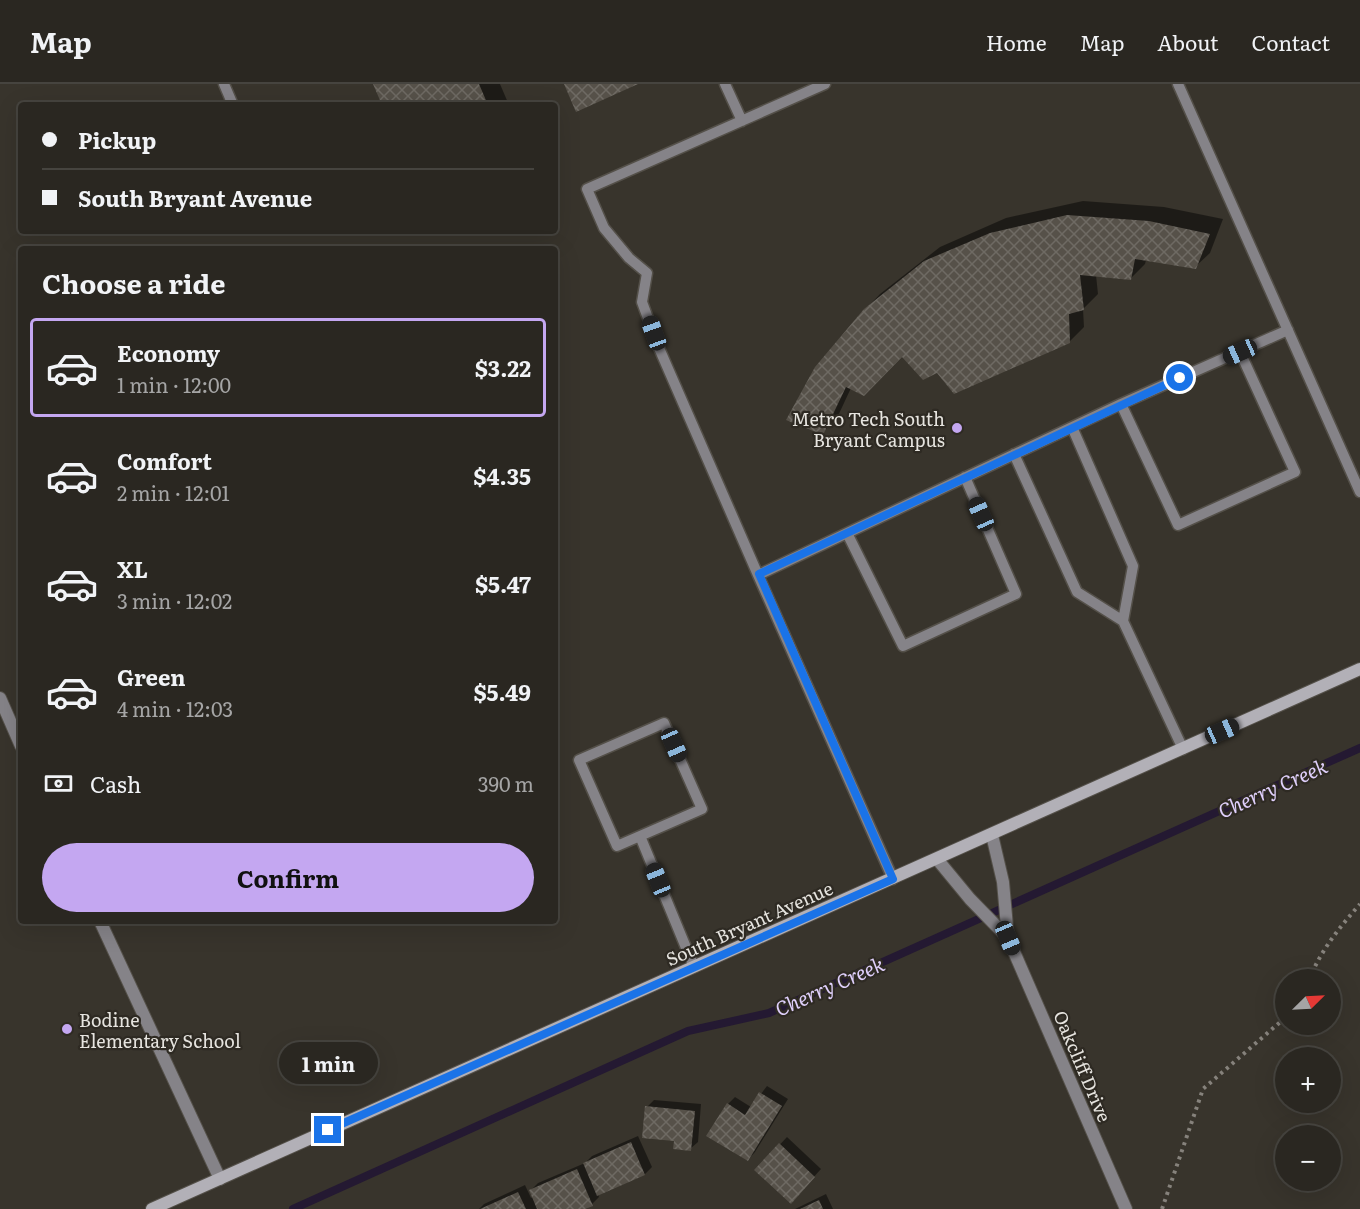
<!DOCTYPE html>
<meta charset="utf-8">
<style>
body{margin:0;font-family:Literata,serif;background:#36332e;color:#f1f3f6;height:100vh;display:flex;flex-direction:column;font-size:22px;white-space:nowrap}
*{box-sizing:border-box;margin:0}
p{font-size:20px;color:#a5a5a5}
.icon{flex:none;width:33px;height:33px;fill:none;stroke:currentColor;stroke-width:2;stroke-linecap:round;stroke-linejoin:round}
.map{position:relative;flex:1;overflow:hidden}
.drawer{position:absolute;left:18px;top:162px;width:540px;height:678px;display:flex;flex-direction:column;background:#2a2721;border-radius:6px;box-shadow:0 6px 24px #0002,0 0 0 2px #46443f}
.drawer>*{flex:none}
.guide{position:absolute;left:18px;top:18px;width:540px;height:132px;border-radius:6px;box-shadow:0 6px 24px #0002,0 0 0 2px #46443f;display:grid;align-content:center;height:132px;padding:0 24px;background:#2a2721}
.needle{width:39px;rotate:66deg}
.controls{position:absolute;left:1275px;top:885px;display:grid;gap:12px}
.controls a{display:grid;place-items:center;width:66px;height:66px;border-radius:50%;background:#2a2721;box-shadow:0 6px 24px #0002,0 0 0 2px #46443f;font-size:30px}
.end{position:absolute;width:27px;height:27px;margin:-14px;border:8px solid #1a73e8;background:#fff;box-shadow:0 0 0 3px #fff}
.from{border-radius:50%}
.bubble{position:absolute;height:42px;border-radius:21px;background:#2a2721;box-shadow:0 6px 24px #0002,0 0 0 2px #46443f;font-size:20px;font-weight:700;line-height:42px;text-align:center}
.car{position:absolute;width:18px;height:36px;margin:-18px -9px;border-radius:8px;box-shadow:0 0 4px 2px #0007;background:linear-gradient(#222 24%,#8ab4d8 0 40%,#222 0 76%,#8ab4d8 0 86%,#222 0)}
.guide b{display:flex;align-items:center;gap:21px;height:57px;font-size:22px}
.guide b+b{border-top:2px solid #46443f}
.guide i{width:15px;height:15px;background:#f1f3f6}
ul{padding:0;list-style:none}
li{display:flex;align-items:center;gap:18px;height:99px;margin:0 12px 9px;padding:0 12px;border:3px solid transparent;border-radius:6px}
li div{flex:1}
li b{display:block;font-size:22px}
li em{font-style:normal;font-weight:700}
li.current{border-color:#c4a7f1}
li>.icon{width:54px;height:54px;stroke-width:1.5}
h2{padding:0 24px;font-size:27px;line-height:72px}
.pay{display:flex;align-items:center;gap:15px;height:66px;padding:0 24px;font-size:22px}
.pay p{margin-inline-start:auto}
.primary-button{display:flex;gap:12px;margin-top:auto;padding:12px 24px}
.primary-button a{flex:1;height:69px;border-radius:36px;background:#c4a7f1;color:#111;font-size:24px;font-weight:700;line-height:69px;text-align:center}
header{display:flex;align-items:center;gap:36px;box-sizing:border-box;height:84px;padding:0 30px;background:#2a2721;border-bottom:2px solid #46443f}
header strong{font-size:28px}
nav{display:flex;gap:33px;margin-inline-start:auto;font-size:21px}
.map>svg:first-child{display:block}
</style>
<header>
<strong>Map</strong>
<nav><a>Home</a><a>Map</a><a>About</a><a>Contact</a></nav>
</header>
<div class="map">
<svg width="1360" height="1125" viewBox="0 0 1360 1125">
<defs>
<pattern id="building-cross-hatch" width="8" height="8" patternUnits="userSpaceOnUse" patternTransform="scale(1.5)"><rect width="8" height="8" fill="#565149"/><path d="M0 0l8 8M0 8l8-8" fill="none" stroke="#6e6a63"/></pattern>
</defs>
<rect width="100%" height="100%" fill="#38342c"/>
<path fill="#0007" d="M374 0H500L509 21H384Z
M1083 117 1164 123 1223 135 1210 169 1195 183 1146 176 1145 180 1130 195 1096 191 1098 210 1083 225 1084 243 1069 258 937 287 902 271 851 304 837 334 822 349 865 226 880 210 940 163 1006 134Z
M767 1002 788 1015 755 1068 748 1076 728 1020 735 1013 751 1023Z
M654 1016 701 1020 698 1058 690 1065 675 1056 647 1023Z
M638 1052 652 1083 645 1090 598 1110 599 1113 592 1120 581 1125H479L484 1120 525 1101 531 1114 534 1113 531 1106 538 1099 585 1079 592 1072Z
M787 1053 821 1085 791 1118 756 1086Z
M826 1110 833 1125H795Z"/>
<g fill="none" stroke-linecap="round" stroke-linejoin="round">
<path stroke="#241932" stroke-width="8" d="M293 1125 688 947 769 929 1360 664"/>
</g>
<path fill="url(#building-cross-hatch)" d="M373 0H479L488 21H382Z
M564 0H638L576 28Z
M1067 131 1149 137 1210 150 1196 185 1135 175 1131 196 1080 191 1084 226 1069 230 1070 259 954 310 937 289 923 296 902 273 864 312 846 303 823 351 786 336 815 283 864 225 924 177 990 149Z
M759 1008 782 1022 748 1077 706 1052 727 1019 745 1031Z
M645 1022 695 1027 691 1067 673 1065 674 1057 642 1054Z
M631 1058 645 1091 597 1112 583 1079Z
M779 1059 815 1093 791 1120 754 1086Z
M577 1085 593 1122 585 1125H537L529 1106Z
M518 1108 526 1125H480Z
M819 1116 823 1125H800Z"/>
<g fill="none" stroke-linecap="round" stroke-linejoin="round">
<defs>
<path id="lane" d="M224 0 233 21
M725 0 742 37
M825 0 587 105 604 144 629 174 647 189 642 218 659 264 758 491 1121 320 1288 246
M1178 0 1360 408
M1121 320 1178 441 1295 388 1240 268
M1072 343 1133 482 1123 537
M1014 370 1077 508 1123 537 1183 665
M847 449 903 562 1016 510 965 393
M758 491 893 795
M640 752 617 762 579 676 664 639 702 725 640 752 694 883"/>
<path id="street" d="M0 614 21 662
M992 751 1003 798 1008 854 1126 1125
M937 775 970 815 1008 854
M100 837 220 1095"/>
<path id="secondary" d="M152 1125 1360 585"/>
</defs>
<use href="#lane" stroke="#545049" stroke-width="13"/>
<use href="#street" stroke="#545049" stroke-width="14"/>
<use href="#secondary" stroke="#545049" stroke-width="14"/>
<path stroke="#86827c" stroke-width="4" stroke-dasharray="3 4.5" stroke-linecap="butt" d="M1309 896C1321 866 1339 844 1360 820
M1162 1125 1203 1005 1286 933"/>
<use href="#lane" stroke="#858388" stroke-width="10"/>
<use href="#street" stroke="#858388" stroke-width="12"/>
<use href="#secondary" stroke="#b2b0b7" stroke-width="12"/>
</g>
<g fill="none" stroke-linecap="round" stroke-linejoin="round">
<path stroke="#1a73e8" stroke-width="8" d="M328 1046 893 795 759 490 1180 294"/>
</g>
<g fill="#c4a7f1" stroke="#2e2a23" stroke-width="2">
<circle cx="957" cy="344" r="6"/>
<circle cx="67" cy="945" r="6"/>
</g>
<g text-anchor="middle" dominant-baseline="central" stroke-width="4.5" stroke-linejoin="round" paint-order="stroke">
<g font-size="18" fill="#e6e4df" stroke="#2e2a23" text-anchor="end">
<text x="945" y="334">Metro Tech South<tspan x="945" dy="21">Bryant Campus</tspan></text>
<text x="79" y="935" text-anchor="start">Bodine<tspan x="79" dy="21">Elementary School</tspan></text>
</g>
<g font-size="18" fill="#e6e4df" stroke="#2e2a23">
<text transform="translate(749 839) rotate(-24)">South Bryant Avenue</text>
<text transform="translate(1083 982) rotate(67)">Oakcliff Drive</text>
</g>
<g font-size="20" font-style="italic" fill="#e0d0fc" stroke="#2e2a23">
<text transform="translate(1272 703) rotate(-24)">Cherry Creek</text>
<text transform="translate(829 901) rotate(-24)">Cherry Creek</text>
</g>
</g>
</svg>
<div class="controls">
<a><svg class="needle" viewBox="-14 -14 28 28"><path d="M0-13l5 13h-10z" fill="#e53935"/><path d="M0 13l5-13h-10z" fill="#a5a5a5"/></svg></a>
<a>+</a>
<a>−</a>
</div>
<i class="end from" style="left:1180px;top:294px"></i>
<i class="end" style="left:328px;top:1046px"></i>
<div class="bubble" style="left:279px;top:958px;width:99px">1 min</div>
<i class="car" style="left:654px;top:249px;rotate:340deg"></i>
<i class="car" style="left:1240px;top:268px;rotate:246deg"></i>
<i class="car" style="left:981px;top:430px;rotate:336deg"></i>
<i class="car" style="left:1222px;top:647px;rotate:66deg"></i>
<i class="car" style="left:674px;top:661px;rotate:156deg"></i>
<i class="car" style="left:658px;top:796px;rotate:338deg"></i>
<i class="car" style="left:1008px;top:854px;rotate:157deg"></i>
<div class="guide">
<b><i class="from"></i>Pickup</b>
<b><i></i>South Bryant Avenue</b>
</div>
<section class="drawer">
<h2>Choose a ride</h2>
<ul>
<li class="current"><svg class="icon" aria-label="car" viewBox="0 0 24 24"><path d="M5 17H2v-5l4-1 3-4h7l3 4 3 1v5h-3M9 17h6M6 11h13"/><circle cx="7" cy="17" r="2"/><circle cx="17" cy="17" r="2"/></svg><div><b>Economy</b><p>1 min · 12:00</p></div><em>$3.22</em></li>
<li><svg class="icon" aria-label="car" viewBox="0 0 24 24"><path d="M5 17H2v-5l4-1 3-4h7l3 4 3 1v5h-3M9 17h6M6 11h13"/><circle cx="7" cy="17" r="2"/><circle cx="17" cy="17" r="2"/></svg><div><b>Comfort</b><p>2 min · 12:01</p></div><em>$4.35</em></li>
<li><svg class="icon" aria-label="car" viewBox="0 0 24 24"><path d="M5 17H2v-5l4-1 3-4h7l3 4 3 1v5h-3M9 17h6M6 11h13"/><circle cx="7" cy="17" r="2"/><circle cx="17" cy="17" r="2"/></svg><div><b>XL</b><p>3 min · 12:02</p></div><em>$5.47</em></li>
<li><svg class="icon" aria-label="car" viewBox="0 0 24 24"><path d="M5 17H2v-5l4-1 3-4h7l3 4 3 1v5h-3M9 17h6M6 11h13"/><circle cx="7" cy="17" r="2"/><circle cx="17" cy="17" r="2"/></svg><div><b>Green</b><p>4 min · 12:03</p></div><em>$5.49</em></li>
</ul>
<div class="pay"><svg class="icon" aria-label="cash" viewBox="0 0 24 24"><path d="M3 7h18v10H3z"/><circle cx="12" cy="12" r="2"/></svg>Cash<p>390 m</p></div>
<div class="primary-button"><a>Confirm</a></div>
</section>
</div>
